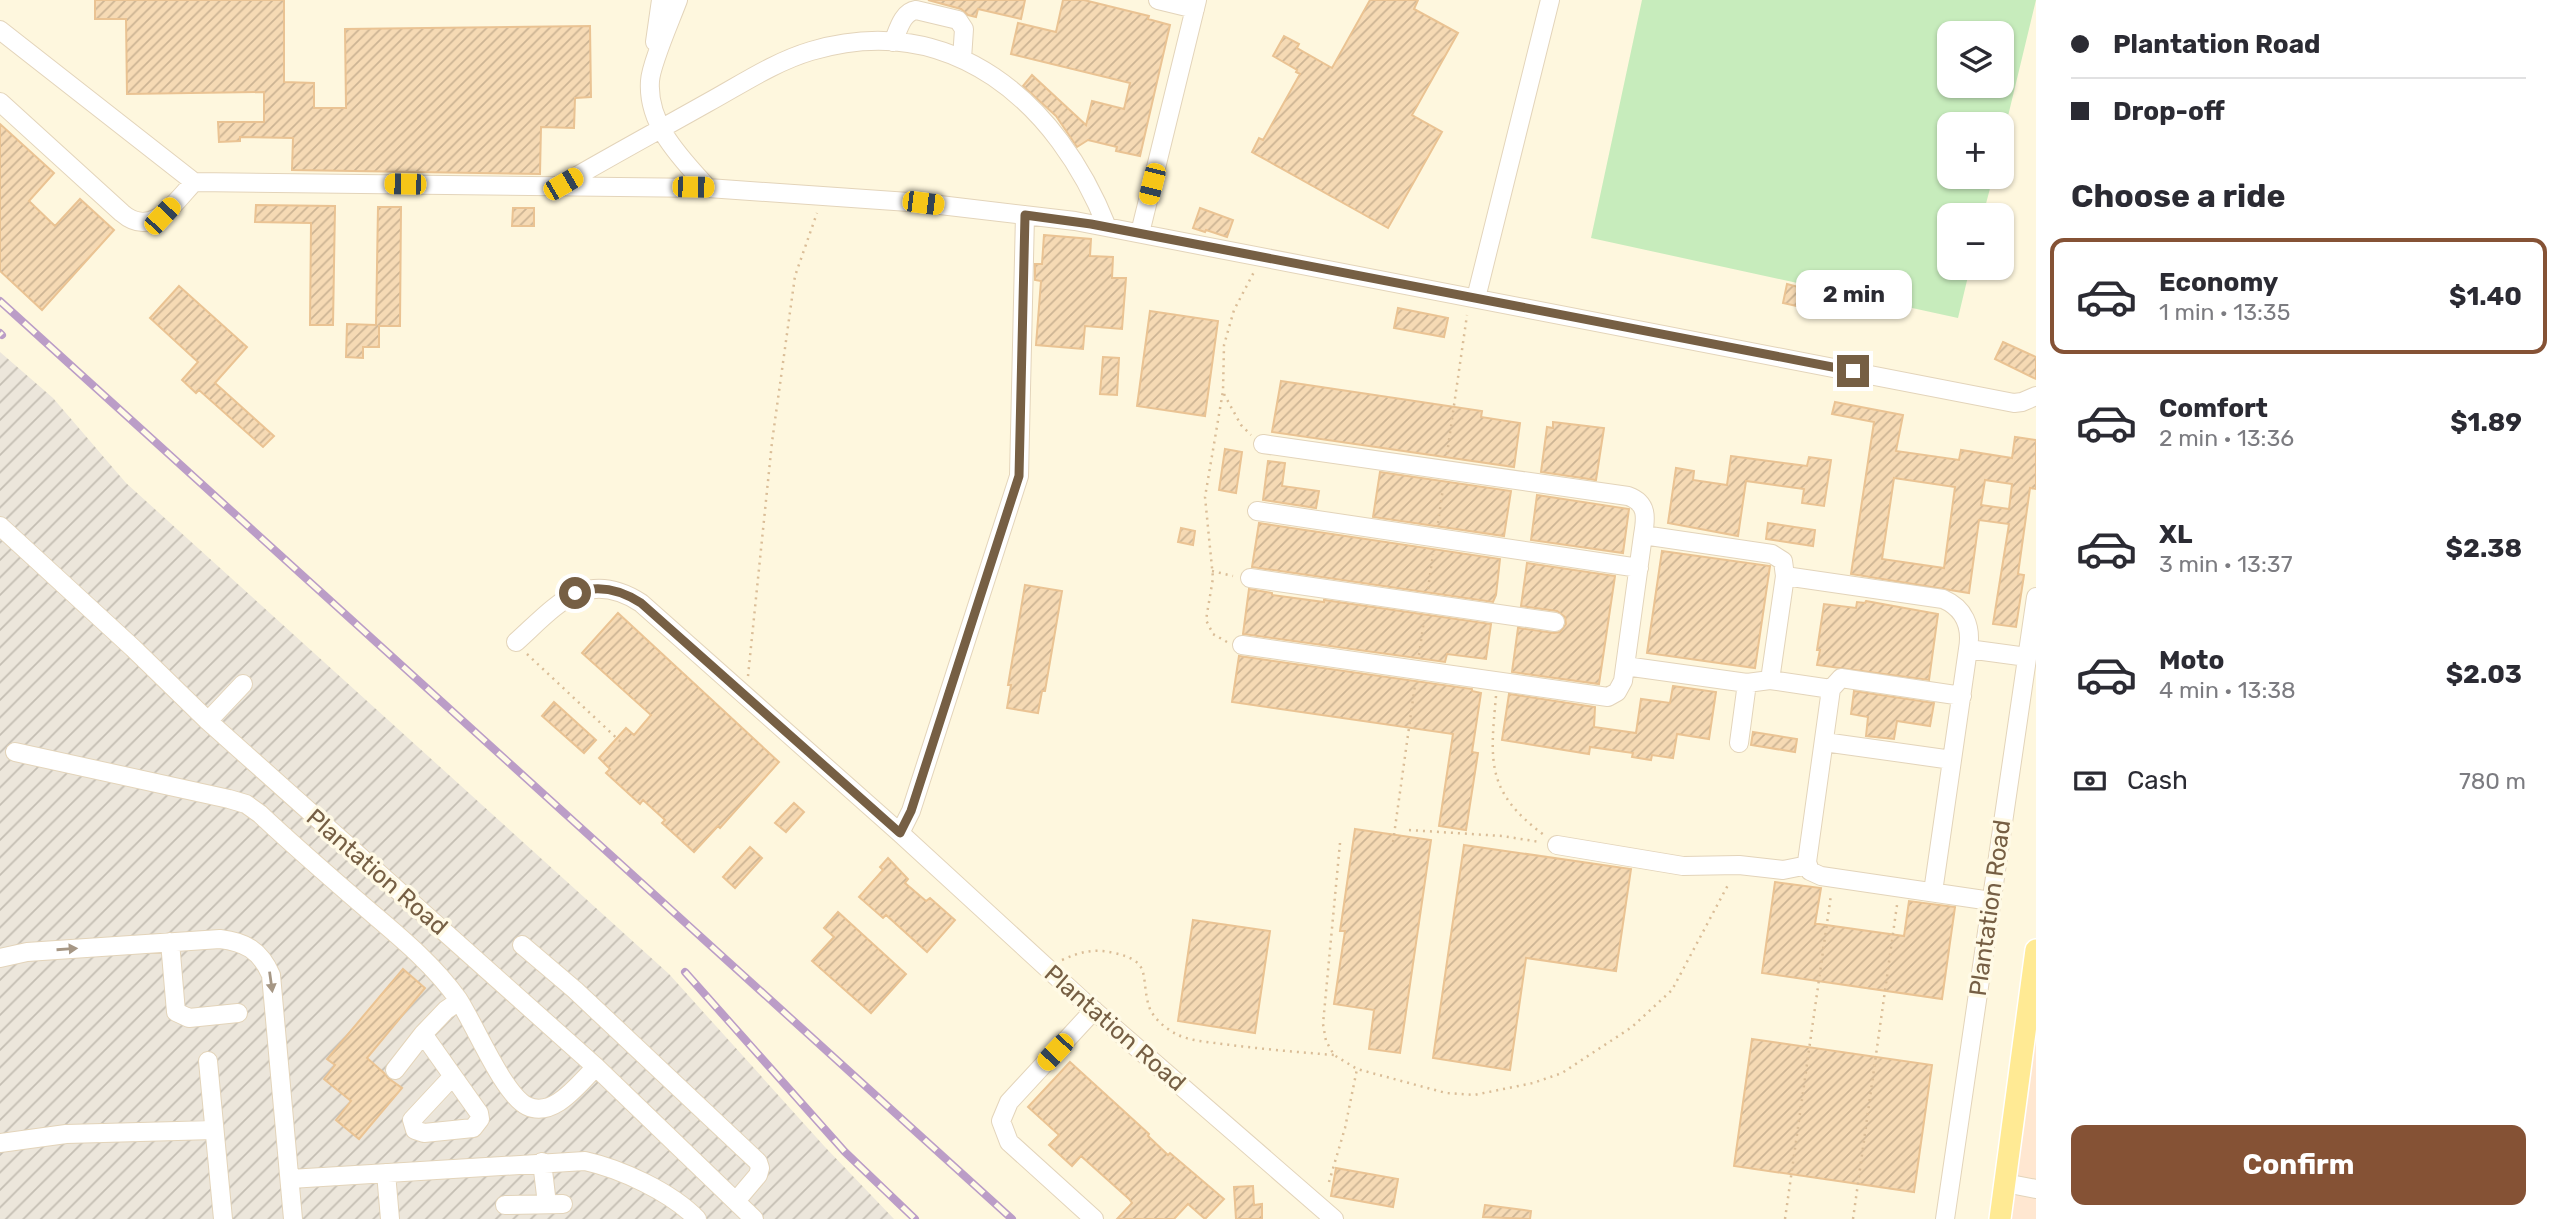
<!DOCTYPE html>
<meta charset="utf-8">
<style>
body{margin:0;font-family:Rubik,sans-serif;background:#f2f2f3;color:#2b2b33;height:100vh;display:flex;flex-direction:column;font-size:26px;white-space:nowrap}
*{box-sizing:border-box;margin:0}
p{font-size:23px;color:#7c7c81}
.icon{flex:none;width:38px;height:38px;fill:none;stroke:currentColor;stroke-width:2;stroke-linecap:round;stroke-linejoin:round}
.map{position:relative;flex:1;overflow:hidden}
.sheet{display:flex;flex-direction:column;background:#fff;width:525px}
.sheet>*{flex:none}
.hud{display:grid;align-content:center;height:154px;padding:0 35px;background:#fff}
.fabs{position:absolute;left:1937px;top:21px;display:grid;gap:14px}
.fabs a{display:grid;place-items:center;width:77px;height:77px;border-radius:14px;background:#fff;box-shadow:0 2px 5px #0004;font-size:35px}
.end{position:absolute;width:32px;height:32px;margin:-16px;border:9px solid #765f44;background:#fff;box-shadow:0 0 0 4px #fff}
.from{border-radius:50%}
.bubble{position:absolute;height:49px;border-radius:14px;background:#fff;box-shadow:0 2px 5px #0004;font-size:23px;font-weight:700;line-height:49px;text-align:center}
.car{position:absolute;width:21px;height:42px;margin:-21px -10px;border-radius:9px;box-shadow:0 0 5px 2px #0007;background:linear-gradient(#f5c518 24%,#345 0 40%,#f5c518 0 76%,#345 0 86%,#f5c518 0)}
.hud b{display:flex;align-items:center;gap:24px;height:66px;font-size:26px}
.hud b+b{border-top:2px solid #e1e1e2}
.hud i{width:18px;height:18px;background:#2b2b33}
ul{padding:0;list-style:none}
li{display:flex;align-items:center;gap:21px;height:116px;margin:0 14px 10px;padding:0 21px;border:4px solid transparent;border-radius:14px}
li div{flex:1}
li b{display:block;font-size:26px}
li em{font-style:normal;font-weight:700}
li.active{border-color:#855235}
li>.icon{width:63px;height:63px;stroke-width:1.5}
h2{padding:0 35px;font-size:32px;line-height:84px}
.pay{display:flex;align-items:center;gap:18px;height:77px;padding:0 35px;font-size:26px}
.pay p{margin-inline-start:auto}
.cta{display:flex;gap:14px;margin-top:auto;padding:14px 35px}
.cta a{flex:1;height:80px;border-radius:14px;background:#855235;color:#fff;font-size:28px;font-weight:700;line-height:80px;text-align:center}
main{display:flex;flex:1;min-height:0}
.map>svg:first-child{display:block}
</style>
<main>
<div class="map">
<svg width="2036" height="1219" viewBox="0 0 2036 1219">
<defs>
<pattern id="industrial-furrows" width="10" height="10" patternUnits="userSpaceOnUse" patternTransform="scale(1.75)"><rect width="10" height="10" fill="#ece6db"/><path d="M-1 1l2-2M0 10L10 0M9 11l2-2" fill="none" stroke="#c4beb3"/></pattern>
<pattern id="building-hatch" width="6" height="6" patternUnits="userSpaceOnUse" patternTransform="scale(1.75)"><rect width="6" height="6" fill="#f6dab4"/><path d="M-1 1l2-2M0 6l6-6M5 7l2-2" fill="none" stroke="#ccb494"/></pattern>
</defs>
<rect width="100%" height="100%" fill="#fef7de"/>
<path fill="#ffe7d1" d="M2025 1035 2036 1036V1219H2000Z"/>
<path fill="url(#industrial-furrows)" d="M0 352 53 398 126 483 669 974 825 1147 894 1219H0Z"/>
<path fill="#c7ecbc" fill-rule="evenodd" d="M1642 0H2036L2002 141V124H1950V177H1993L1983 215H1950V268H1970L1958 318 1591 238ZM1950 33H2002V86H1950Z"/>
<path fill="url(#building-hatch)" stroke="#eac393" stroke-width="2" fill-rule="evenodd" d="M95 0H284V82L314 83V108H346L345 29 590 26 591 97 575 98 574 128 541 127 540 174 292 170 293 138 240 137V141L219 142 218 122H264V92L127 94 126 19H95Z
M928 0H1025L1021 19 978 9 976 17 968 15 961 9Z
M1063 0H1084L1149 16 1148 19 1170 25 1140 156 1116 151 1117 147 1088 140 1077 147 1056 116 1023 86 1032 75 1086 125 1092 101 1124 109 1130 83 1011 54 1018 23 1056 32Z
M1370 0H1418L1414 9 1458 33 1412 115 1442 132 1388 228 1252 152 1259 138 1263 140 1300 74 1296 72 1297 70 1273 56 1284 36 1299 44 1297 48 1332 68Z
M0 124 54 173 29 201 55 226 80 199 114 230 42 310 0 271Z
M256 205 335 206 333 325H310L311 223 255 222Z
M378 207H401L400 326H379V347H363V358L346 357 347 324 376 325Z
M513 208H534V226H512Z
M1200 208 1233 220 1227 237 1206 230 1205 232 1193 228Z
M1044 235 1091 239 1090 256 1113 257 1112 278H1126L1122 329 1085 326 1083 349 1036 345 1041 281 1035 280V264H1042Z
M1787 284 1802 288 1797 306 1783 303Z
M179 286 247 347 215 383 274 436 263 447 199 390 196 393 182 380 198 362 150 318Z
M1398 308 1448 318 1444 337 1394 328Z
M1150 311 1218 321 1205 416 1137 406Z
M2003 342 2036 357V379L1995 359Z
M1103 357 1119 358 1117 395 1100 394Z
M1281 381 1482 411 1481 417 1520 423 1514 467 1272 432Z
M1835 402 1903 415 1896 451 1959 460 1961 450 2012 458 2015 437 2036 440V489L2030 488 2018 574 2024 575 2016 627 1993 624 2009 524 1979 520 1969 593 1851 574 1874 422 1832 414ZM1894 478 1955 487 1944 568 1882 559ZM1985 480 2012 484 2009 509 1981 505Z
M1553 422 1604 428 1596 480 1541 472 1547 427 1553 428Z
M1225 449 1242 452 1236 493 1219 490Z
M1731 456 1807 466 1809 457 1831 460 1824 506 1802 503 1804 489 1746 481 1738 536 1668 523 1676 468 1694 471 1693 480 1727 485Z
M1268 461 1285 463 1282 486 1319 491 1316 508 1263 500Z
M1380 472 1511 491 1504 536 1373 517Z
M1537 495 1629 509 1623 553 1531 540Z
M1259 523 1500 559 1496 595 1493 602 1252 567Z
M1768 523 1815 530 1813 546 1766 539Z
M1181 528 1195 531 1193 545 1178 542Z
M1662 551 1770 566 1755 668 1647 653Z
M1527 563 1615 576 1599 684 1512 672 1518 628 1554 633 1560 632 1566 624 1565 617 1557 611 1521 606Z
M1025 585 1062 591 1045 691H1042L1038 713 1007 708 1011 685H1008Z
M1249 589 1272 593V595L1324 602V600L1491 624 1486 659 1447 654 1445 662 1243 634Z
M1866 601 1938 614 1929 680 1817 665 1820 650H1817L1824 604 1856 608 1857 602 1865 603Z
M618 613 779 762 720 828 718 826 694 852 662 823 665 820 643 800 640 804 606 773 610 769 599 758 626 728 634 735 651 715 582 653Z
M1239 656 1472 689V691L1481 693 1472 752 1478 753 1466 830 1439 826 1453 734 1232 702Z
M1673 686 1716 692 1709 739 1677 734 1673 758 1652 755 1651 760 1632 757 1633 753 1590 747 1589 754 1502 740 1509 694 1595 707 1594 727 1636 733 1641 699 1670 703Z
M1854 691 1934 703 1930 726 1897 721 1894 739 1866 736 1868 717 1851 714Z
M554 702 596 740 584 753 542 716Z
M1753 732 1797 739 1795 752 1751 745Z
M794 803 804 812 786 832 775 823Z
M1355 829 1431 840 1400 1053 1369 1049 1374 1010 1334 1004 1345 931H1340Z
M1464 845 1631 869 1616 971 1526 958 1510 1070 1433 1058Z
M750 847 762 858 735 888 723 877Z
M888 858 908 879 905 883 926 901 930 898 955 920 927 952 886 915 883 918 859 897 883 870 880 867Z
M1775 882 1821 888 1815 924H1819L1904 936 1909 901 1955 907 1942 999 1762 973Z
M838 912 906 974 871 1013 812 961 834 937 824 928Z
M1193 920 1270 931 1255 1033 1178 1021Z
M403 969 425 988 367 1058 384 1073 388 1078 402 1088 359 1139 336 1120 351 1101 324 1079 335 1065 327 1059Z
M1752 1039 1932 1065 1914 1192 1734 1166Z
M1070 1062 1149 1134 1148 1136 1168 1155 1170 1153 1224 1199 1205 1219 1188 1204 1174 1219H1117L1132 1203 1129 1199 1081 1156 1072 1166 1049 1145 1059 1135 1028 1107Z
M1336 1168 1398 1179 1393 1207 1331 1196Z
M1253 1186 1254 1205 1262 1204V1219H1236L1234 1187Z
M1485 1205 1531 1211 1530 1219 1483 1217Z"/>
<g fill="none" stroke-linecap="round" stroke-linejoin="round">
<defs>
<path id="minor" d="M678 0C671 19 651 64 650 81 647 125 681 158 708 188
M1158 0 1195 9
M0 30 194 182 708 188 923 203 1075 221 2014 403 2022 402 2036 396
M655 42 661 0
M893 42C898 31 902 12 916 10L958 20 964 29 962 59
M0 102 122 213C152 239 175 202 194 182
M563 184C611 156 659 130 707 103 740 85 774 62 811 51 952 9 1058 103 1107 227
M1140 233 1197 0
M1476 298 1550 0
M1263 444 1628 496C1648 503 1646 518 1643 535L1772 554 1783 561 1785 576 1943 599C1964 608 1972 626 1968 649L2027 657
M1257 511 1639 568
M0 526 133 648 208 721 596 1067 754 1219
M1250 578 1555 622
M516 642C556 606 585 567 641 603L900 833 1082 1000 1334 1219
M1242 645 1608 697 1617 692 1623 681 1643 535
M1625 666 1747 683
M1770 680 1831 689 1841 678 1962 696
M1831 689 1807 862 1810 871 1821 876 1991 901
M208 721 243 684
M1824 742 1952 760
M1739 743 1747 683 1770 680 1785 576
M15 752 229 799 246 804 260 814C295 847 331 878 367 909 400 937 433 964 458 999 474 1023 503 1094 527 1106 554 1119 579 1083 596 1067
M900 833 911 811 1019 476 1025 215
M1557 845 1683 866 1739 865 1783 870 1808 865
M1933 892 1968 649
M170 942 176 1012 189 1018 238 1013
M522 945 575 990 758 1162 760 1168 758 1175 736 1201
M0 958 27 952 220 939C245 942 260 950 271 975L293 1219
M1094 1010 1009 1102 1001 1121 1009 1142 1094 1219
M208 1061 223 1219
M395 1070 423 1034
M453 1076 412 1120 415 1130 424 1133 473 1128 480 1119 479 1113 423 1034 446 1010 459 1001
M0 1143 66 1134 214 1130
M542 1162 547 1204
M386 1173 390 1219
M290 1179 585 1161C621 1169 671 1192 697 1219
M2005 1183 2036 1189
M505 1205 563 1204
M1945 1219 2036 597"/>
<path id="major" d="M2000 1219 2036 950"/>
</defs>
<use href="#minor" stroke="#e3d4ba" stroke-width="20"/>
<use href="#major" stroke="#fff" stroke-width="24"/>
<path stroke="#dabd97" stroke-width="2.5" stroke-dasharray="2 5" stroke-linecap="butt" d="M1224 394 1241 425 1251 435
M1447 454 1467 315
M1438 523 1443 488
M1212 571 1233 576
M1428 589 1433 554
M1227 642 1213 634 1206 620 1213 578 1205 497 1223 391 1224 345 1234 310 1254 272
M527 654 624 745
M1419 655 1424 620
M748 676 772 442 795 276 817 213
M1496 696C1490 762 1486 792 1544 835
M1409 830 1502 836 1540 842
M1393 842 1415 685
M1340 843 1323 1024 1326 1041 1334 1055 1357 1069 1446 1093 1474 1095 1533 1083 1562 1073 1632 1027 1672 990 1729 883
M1062 960C1080 952 1094 948 1114 953 1151 961 1141 974 1148 1003 1151 1017 1165 1028 1176 1034 1190 1041 1207 1042 1223 1044 1260 1049 1297 1052 1334 1055
M1329 1182 1345 1128 1357 1069
M1785 1219 1831 895
M1853 1219 1897 905"/>
<use href="#minor" stroke="#fff" stroke-width="18"/>
<use href="#major" stroke="#ffea94" stroke-width="21"/>
<defs>
<path id="rail" d="M0 301 1012 1219
M0 333 2 335
M685 972 845 1152 915 1219"/>
</defs>
<use href="#rail" stroke="#bb9dc7" stroke-width="8"/>
<use href="#rail" stroke="#fffae6" stroke-width="5" stroke-dasharray="16" stroke-linecap="butt"/>
</g>
<defs><path id="oneway-solid" d="M-6-.8H1V-3.2L6.5 0L1 3.2V.8H-6Z" transform="scale(1.75)"/></defs>
<g fill="#a69785">
<use href="#oneway-solid" transform="translate(67 949) rotate(-4)"/>
<use href="#oneway-solid" transform="translate(271 982) rotate(82)"/>
</g>
<g fill="none" stroke-linecap="round" stroke-linejoin="round">
<path stroke="#765f44" stroke-width="9" d="M575 593C599 584 621 590 641 603L900 833 911 811 1019 476 1025 215 1091 224 1853 371"/>
</g>
<g text-anchor="middle" dominant-baseline="central" stroke-width="7" stroke-linejoin="round" paint-order="stroke">
<g font-size="24" fill="#765f44" stroke="#fffae6">
<text transform="translate(377 872) rotate(41)">Plantation Road</text>
<text transform="translate(1990 908) rotate(-82)">Plantation Road</text>
<text transform="translate(1115 1028) rotate(41)">Plantation Road</text>
</g>
</g>
</svg>
<div class="fabs">
<a><svg class="icon" aria-label="layers" viewBox="0 0 24 24"><path d="M12 4l9 5-9 5-9-5zM3 14l9 5 9-5"/></svg></a>
<a>+</a>
<a>−</a>
</div>
<i class="end from" style="left:575px;top:593px"></i>
<i class="end" style="left:1853px;top:371px"></i>
<div class="bubble" style="left:1796px;top:270px;width:116px">2 min</div>
<i class="car" style="left:405px;top:184px;rotate:271deg"></i>
<i class="car" style="left:563px;top:184px;rotate:60deg"></i>
<i class="car" style="left:1152px;top:184px;rotate:194deg"></i>
<i class="car" style="left:693px;top:187px;rotate:91deg"></i>
<i class="car" style="left:923px;top:203px;rotate:97deg"></i>
<i class="car" style="left:162px;top:216px;rotate:43deg"></i>
<i class="car" style="left:1055px;top:1052px;rotate:223deg"></i>
</div>
<section class="sheet">
<div class="hud">
<b><i class="from"></i>Plantation Road</b>
<b><i></i>Drop-off</b>
</div>
<h2>Choose a ride</h2>
<ul>
<li class="active"><svg class="icon" aria-label="car" viewBox="0 0 24 24"><path d="M5 17H2v-5l4-1 3-4h7l3 4 3 1v5h-3M9 17h6M6 11h13"/><circle cx="7" cy="17" r="2"/><circle cx="17" cy="17" r="2"/></svg><div><b>Economy</b><p>1 min · 13:35</p></div><em>$1.40</em></li>
<li><svg class="icon" aria-label="car" viewBox="0 0 24 24"><path d="M5 17H2v-5l4-1 3-4h7l3 4 3 1v5h-3M9 17h6M6 11h13"/><circle cx="7" cy="17" r="2"/><circle cx="17" cy="17" r="2"/></svg><div><b>Comfort</b><p>2 min · 13:36</p></div><em>$1.89</em></li>
<li><svg class="icon" aria-label="car" viewBox="0 0 24 24"><path d="M5 17H2v-5l4-1 3-4h7l3 4 3 1v5h-3M9 17h6M6 11h13"/><circle cx="7" cy="17" r="2"/><circle cx="17" cy="17" r="2"/></svg><div><b>XL</b><p>3 min · 13:37</p></div><em>$2.38</em></li>
<li><svg class="icon" aria-label="car" viewBox="0 0 24 24"><path d="M5 17H2v-5l4-1 3-4h7l3 4 3 1v5h-3M9 17h6M6 11h13"/><circle cx="7" cy="17" r="2"/><circle cx="17" cy="17" r="2"/></svg><div><b>Moto</b><p>4 min · 13:38</p></div><em>$2.03</em></li>
</ul>
<div class="pay"><svg class="icon" aria-label="cash" viewBox="0 0 24 24"><path d="M3 7h18v10H3z"/><circle cx="12" cy="12" r="2"/></svg>Cash<p>780 m</p></div>
<div class="cta"><a>Confirm</a></div>
</section>
</main>
